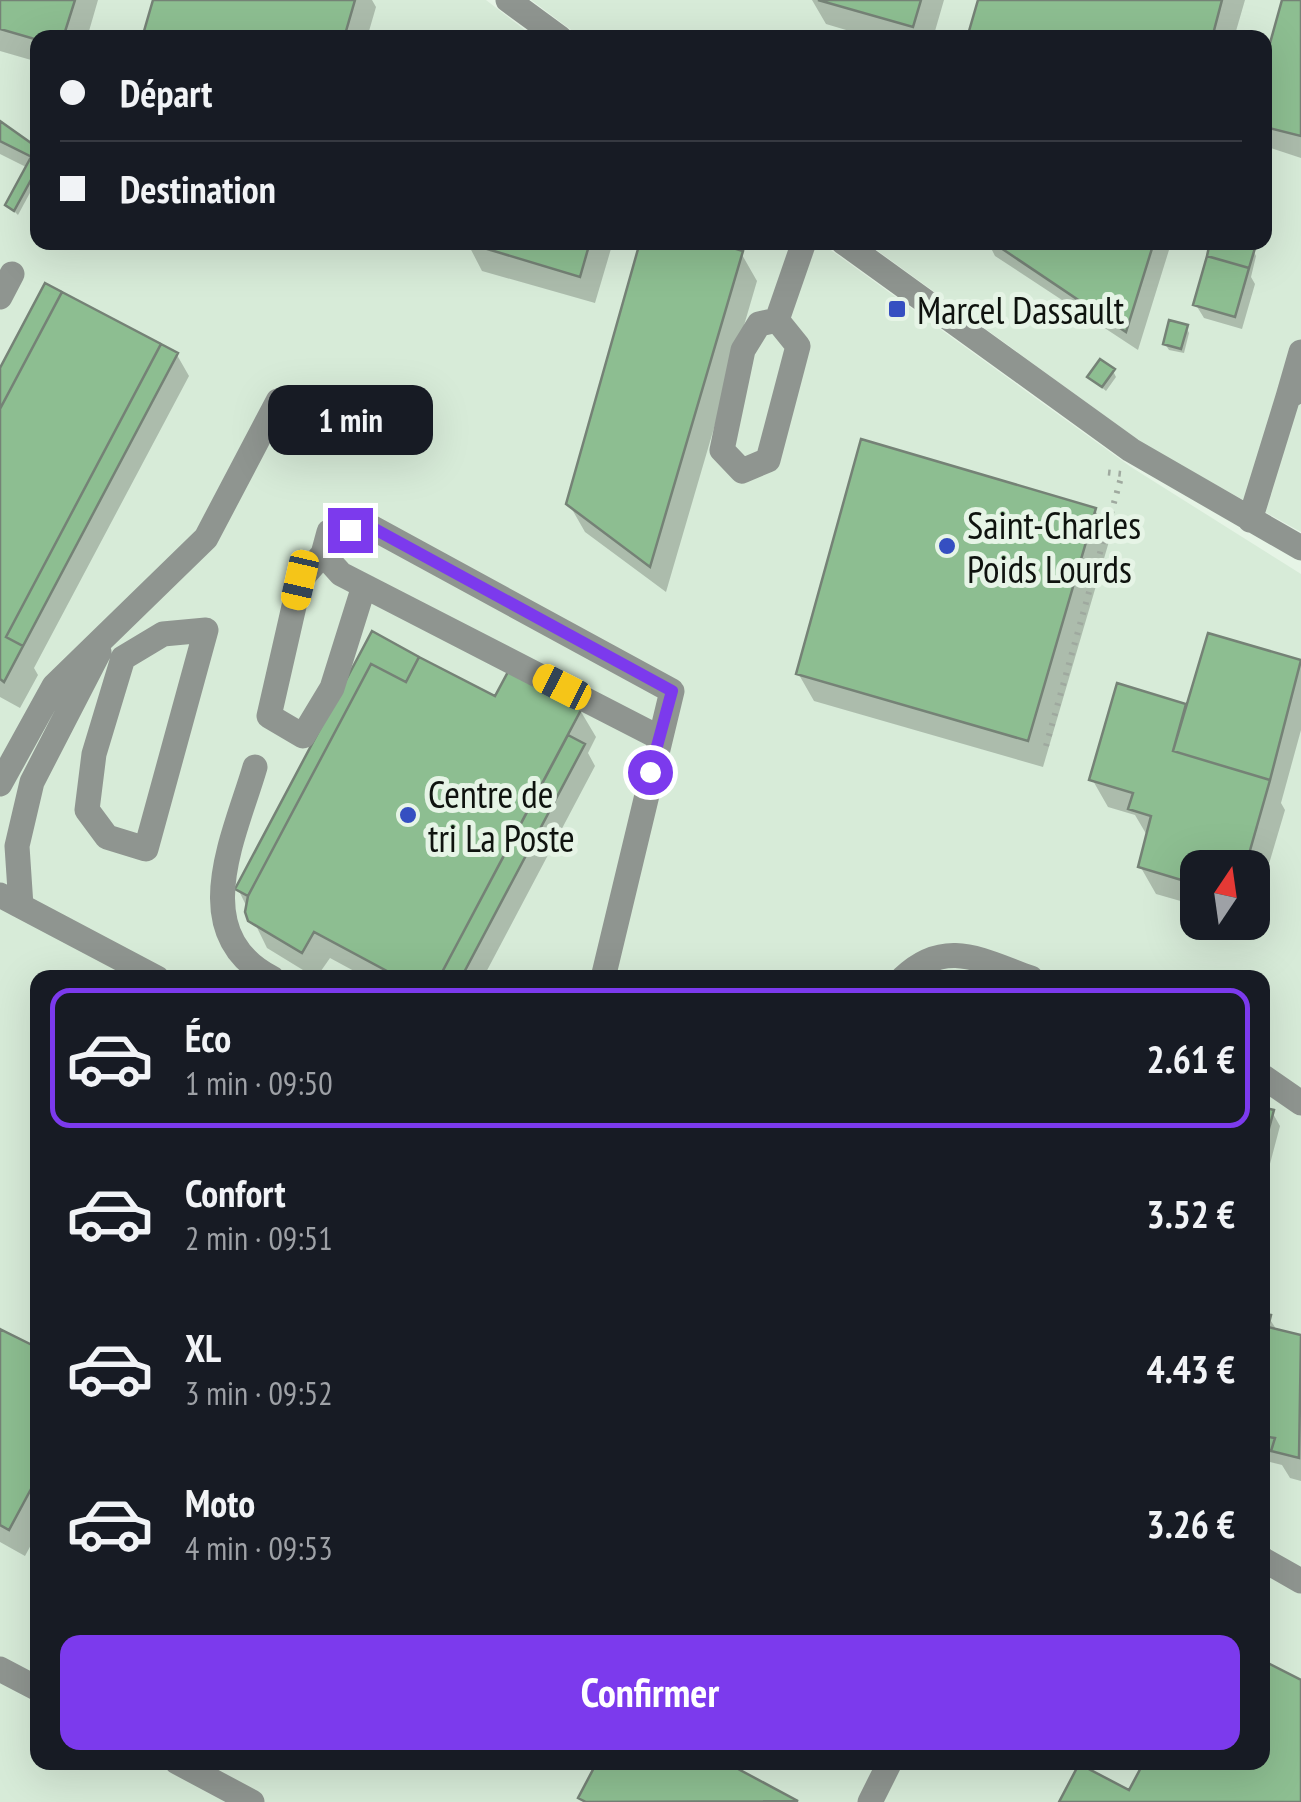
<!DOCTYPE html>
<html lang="fr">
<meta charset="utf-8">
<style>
body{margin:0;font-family:"PT Sans Narrow",sans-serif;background:#20242c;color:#f1f3f6;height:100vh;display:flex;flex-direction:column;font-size:38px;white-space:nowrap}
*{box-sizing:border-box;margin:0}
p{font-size:32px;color:#9ea1a6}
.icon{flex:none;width:55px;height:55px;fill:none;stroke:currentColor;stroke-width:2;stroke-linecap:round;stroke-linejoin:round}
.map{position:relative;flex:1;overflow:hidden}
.details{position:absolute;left:30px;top:970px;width:1240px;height:800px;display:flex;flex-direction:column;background:#171b24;border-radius:20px;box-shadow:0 10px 40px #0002}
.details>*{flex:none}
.hud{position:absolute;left:30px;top:30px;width:1242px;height:220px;border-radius:20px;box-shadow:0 10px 40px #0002;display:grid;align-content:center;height:220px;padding:0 30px;background:#171b24}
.needle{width:65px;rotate:13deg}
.buttons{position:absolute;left:1180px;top:850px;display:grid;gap:20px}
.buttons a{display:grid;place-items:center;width:90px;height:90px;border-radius:20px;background:#171b24;box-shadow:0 10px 40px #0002;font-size:50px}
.end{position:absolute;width:45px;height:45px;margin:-22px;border:12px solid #7c3aed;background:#fff;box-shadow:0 0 0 5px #fff}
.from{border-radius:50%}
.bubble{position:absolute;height:70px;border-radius:20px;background:#171b24;box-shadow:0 10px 40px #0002;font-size:32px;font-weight:700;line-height:70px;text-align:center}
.car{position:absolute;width:30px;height:60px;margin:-30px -15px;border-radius:12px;box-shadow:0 0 8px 2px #0007;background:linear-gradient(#f5c518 24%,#345 0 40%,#f5c518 0 76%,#345 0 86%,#f5c518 0)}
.hud b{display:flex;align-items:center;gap:35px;height:95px;font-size:38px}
.hud b+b{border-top:2px solid #363941}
.hud i{width:25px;height:25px;background:#f1f3f6}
ul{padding:18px 0 0;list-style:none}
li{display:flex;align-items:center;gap:30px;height:140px;margin:0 20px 15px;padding:0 10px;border:5px solid transparent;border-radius:20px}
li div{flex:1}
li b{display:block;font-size:38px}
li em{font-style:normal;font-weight:700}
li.on{border-color:#7c3aed}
li>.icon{width:90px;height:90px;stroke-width:1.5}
.button{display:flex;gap:20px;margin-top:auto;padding:20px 30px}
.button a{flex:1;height:115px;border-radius:20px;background:#7c3aed;color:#fff;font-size:40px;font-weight:700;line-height:115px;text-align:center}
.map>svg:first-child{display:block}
</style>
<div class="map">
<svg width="1301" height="1802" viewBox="0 0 1301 1802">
<rect width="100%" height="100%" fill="#e6f4e6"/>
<path fill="#d7ebd8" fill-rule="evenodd" d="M0 0H486L534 37 38 38V242L821 243 1131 467 1301 574V1802H0ZM1198 868H1252V922H1198ZM38 978H1262V1762H38Z
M531 0H1301V532L1148 447 867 243 1265 242V38H582Z"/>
<path fill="#0003" d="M0 0H98L87 38H38V62L0 51Z
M156 0H372L376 7 367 38H145Z
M812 0H944L933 38H873L826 24Z
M981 0H1245L1234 38H970Z
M1284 0H1301V158L1265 146V70Z
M0 124 38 151V178L18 215 8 205 28 168 0 154Z
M467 242H613L595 303 482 271Z
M988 242H1165L1169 250 1138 350 995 256Z
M1213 242 1253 250 1256 256 1251 277 1255 284 1242 329 1204 318 1196 305Z
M741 253 757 281 666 592 585 532 569 504Z
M1186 327 1189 333 1184 353 1169 350 1165 344Z
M177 355 189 376 34 668 38 675 20 708 0 697V373Z
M1113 371 1116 377 1106 391 1090 377Z
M1095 510 1110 538 1043 767 814 701 798 673Z
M1209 636 1301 663V730L1281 803 1285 810 1252 921V868H1198V906L1156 894 1140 866 1148 837 1135 815 1108 807 1092 779 1184 706 1187 712Z
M496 700 580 710 596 737 588 753 595 766 483 978H367L330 958 316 978 267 948 238 889Z
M1262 1110 1272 1112 1280 1126 1262 1194Z
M1262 1316 1269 1318 1278 1332 1301 1338V1481L1290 1478 1282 1465 1262 1460Z
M0 1331 38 1351V1532L25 1556 0 1542Z
M720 1762 794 1802H583L581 1798Z"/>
<path fill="#8dbe91" stroke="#758276" stroke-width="2.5" d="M0 0H75L63 38 38 40 0 29Z
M153 0H355L344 38H142Z
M818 0H921L913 27Z
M978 0H1222L1212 38H967Z
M1282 0H1301V136L1265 127V61Z
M0 121 38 148V160L0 141Z
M31 157 38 160V167L14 211 5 205Z
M464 242H590L580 277Z
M640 242H713L743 251 650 567 566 504Z
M992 242H1154L1126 332Z
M1210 242 1255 248 1249 268 1207 256Z
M1207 256 1249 268 1235 317 1193 305Z
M45 283 62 292 0 409V368Z
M62 292 161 344 6 637 23 646 4 682 0 679V409Z
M1169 320 1188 325 1181 349 1163 344Z
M161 344 178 353 23 646 6 637Z
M1100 359 1115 369 1102 387 1087 377Z
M861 439 1096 508 1028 741 796 674Z
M372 631 419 657 406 682 371 664 248 896 235 889Z
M1208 633 1301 660 1270 780 1173 751Z
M419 657 495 696 509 670 582 708 439 978H400L314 932 302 953 248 921 245 912 248 896 371 664 406 682Z
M1117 683 1186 704 1173 751 1270 780 1245 868H1198V885L1138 867 1151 816 1128 809 1133 793 1089 780Z
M568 735 585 744 461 978H439Z
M1262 1107 1274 1110 1262 1154Z
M1262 1313 1271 1315 1268 1327 1301 1335 1299 1458 1271 1451 1275 1438 1262 1436Z
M0 1329 38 1348V1476L9 1530 0 1525Z
M1262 1436 1275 1438 1271 1451 1262 1449Z
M1262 1660 1301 1680V1802H1059L1079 1764 1129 1790 1144 1762H1262Z
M597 1762H725L798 1801 586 1802 578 1798Z"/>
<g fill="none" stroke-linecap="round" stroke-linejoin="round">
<path stroke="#9fa99f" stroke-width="6" stroke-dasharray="2.5 8" stroke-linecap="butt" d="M1046 746 1122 474 1104 472"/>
<path stroke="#8f9590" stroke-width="25" d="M508 0 560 38
M843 242 1131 450 1301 548
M0 297 12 274
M777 320 798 346 768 460 742 471 722 450 743 350 759 324Z
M777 320 804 242
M1288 397 1301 352
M1250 520 1288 397 1301 389
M323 554 300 580 269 716 303 736 332 688 364 586
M206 630 146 849 107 837 87 810 94 754 123 658 163 634Z
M255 767C235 836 185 933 272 978
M0 784 54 686 206 538 278 401
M0 895 157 978
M21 906 17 846 32 782 99 652
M603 978 672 691 371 527 329 532 323 554 341 574 658 737
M903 978C946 937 982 961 1031 978
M1262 1076 1301 1103
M1262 1559 1301 1581
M0 1669 38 1689
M177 1762 252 1802
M870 1802 890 1762"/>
</g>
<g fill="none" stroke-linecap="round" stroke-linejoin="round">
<path stroke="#7c3aed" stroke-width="12" d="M350 530 371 527 672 691 650 772"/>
</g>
<g fill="#354fc1" stroke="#e6f4e6" stroke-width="4">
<rect x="887" y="299" width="20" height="20" rx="5"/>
<circle cx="947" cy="546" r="10"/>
<circle cx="408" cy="815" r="10"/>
</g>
<g text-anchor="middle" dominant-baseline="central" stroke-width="10" stroke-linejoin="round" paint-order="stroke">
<g font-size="38" fill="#0f130f" stroke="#e6f4e6" text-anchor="start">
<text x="917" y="309">Marcel Dassault</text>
<text x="967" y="524">Saint-Charles<tspan x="967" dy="44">Poids Lourds</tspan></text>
<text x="428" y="793">Centre de<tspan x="428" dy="44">tri La Poste</tspan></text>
</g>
</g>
</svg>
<div class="buttons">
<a><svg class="needle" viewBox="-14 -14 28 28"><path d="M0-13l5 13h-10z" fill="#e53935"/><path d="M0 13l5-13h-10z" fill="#9ea1a6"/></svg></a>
</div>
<i class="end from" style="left:650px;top:772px"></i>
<i class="end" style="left:350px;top:530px"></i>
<div class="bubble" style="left:268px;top:385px;width:165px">1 min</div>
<i class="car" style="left:300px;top:580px;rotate:193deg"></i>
<i class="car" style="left:562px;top:687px;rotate:297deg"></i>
<div class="hud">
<b><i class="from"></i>Départ</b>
<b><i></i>Destination</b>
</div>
<section class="details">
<ul>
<li class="on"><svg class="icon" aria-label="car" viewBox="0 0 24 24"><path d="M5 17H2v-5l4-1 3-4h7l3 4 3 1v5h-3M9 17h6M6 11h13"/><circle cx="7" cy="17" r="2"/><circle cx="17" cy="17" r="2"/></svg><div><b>Éco</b><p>1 min · 09:50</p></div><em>2.61 €</em></li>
<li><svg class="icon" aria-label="car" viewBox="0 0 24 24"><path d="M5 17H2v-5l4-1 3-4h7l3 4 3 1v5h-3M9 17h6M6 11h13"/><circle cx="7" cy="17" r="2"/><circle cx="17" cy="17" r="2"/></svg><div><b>Confort</b><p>2 min · 09:51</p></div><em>3.52 €</em></li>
<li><svg class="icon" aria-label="car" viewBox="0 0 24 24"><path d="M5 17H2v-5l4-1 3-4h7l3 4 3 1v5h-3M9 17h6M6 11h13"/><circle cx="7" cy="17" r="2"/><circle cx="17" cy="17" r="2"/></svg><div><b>XL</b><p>3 min · 09:52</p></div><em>4.43 €</em></li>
<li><svg class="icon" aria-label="car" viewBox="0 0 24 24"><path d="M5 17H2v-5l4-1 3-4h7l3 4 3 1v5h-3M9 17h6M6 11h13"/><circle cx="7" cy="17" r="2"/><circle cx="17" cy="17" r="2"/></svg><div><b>Moto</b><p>4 min · 09:53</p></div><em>3.26 €</em></li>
</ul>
<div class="button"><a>Confirmer</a></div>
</section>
</div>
